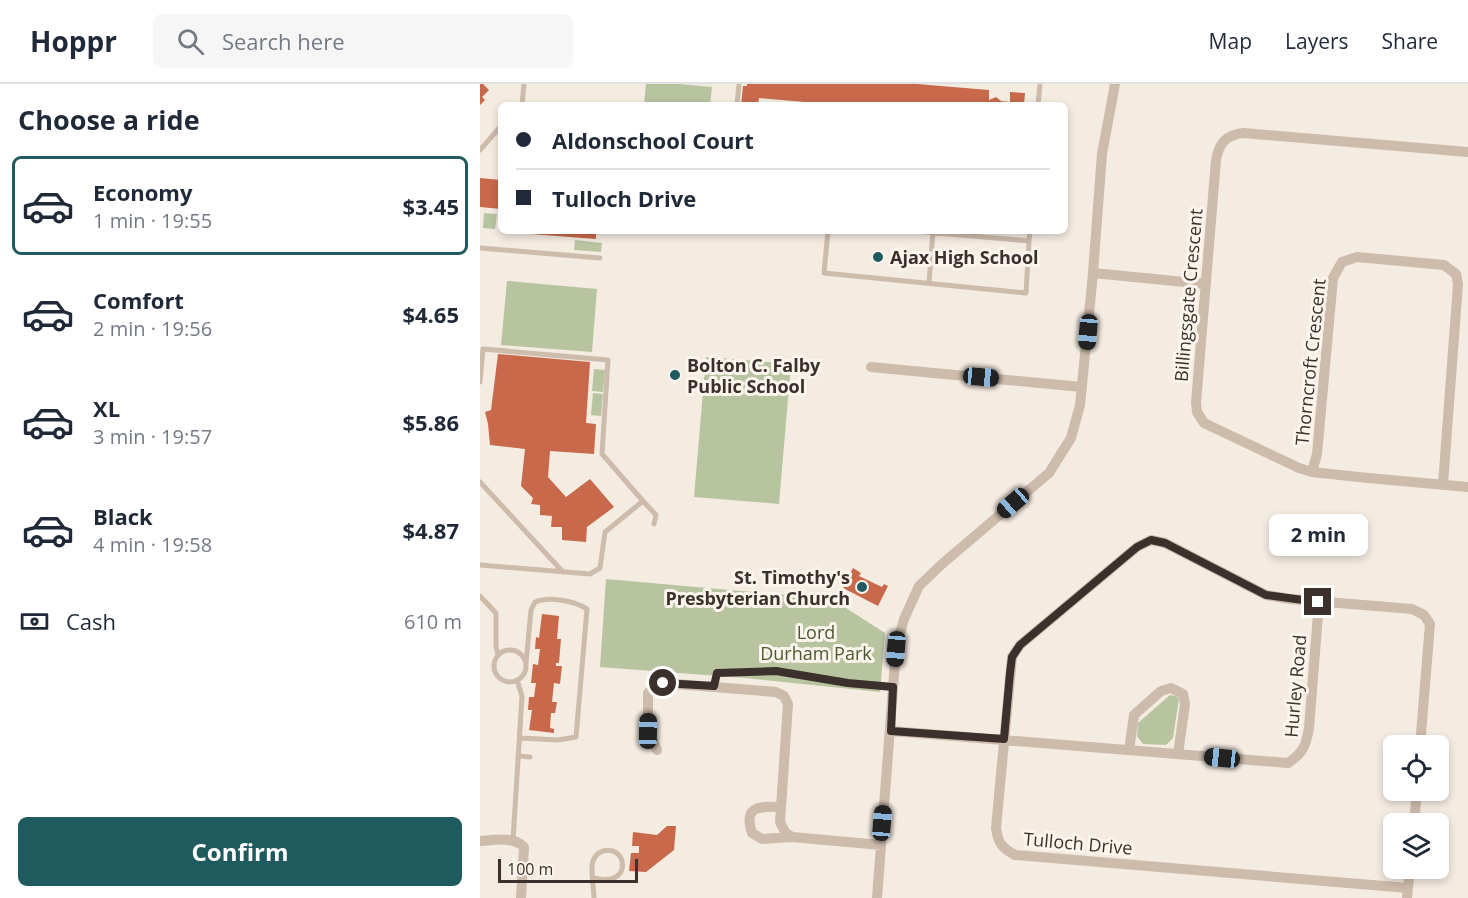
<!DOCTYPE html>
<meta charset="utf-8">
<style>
body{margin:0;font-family:"Open Sans",sans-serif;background:#f6f6f7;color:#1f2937;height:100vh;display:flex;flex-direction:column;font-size:22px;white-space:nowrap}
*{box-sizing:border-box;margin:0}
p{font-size:20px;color:#747a83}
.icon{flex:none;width:33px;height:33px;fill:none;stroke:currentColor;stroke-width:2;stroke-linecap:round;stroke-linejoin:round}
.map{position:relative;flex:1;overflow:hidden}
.drawer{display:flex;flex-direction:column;background:#fff;width:480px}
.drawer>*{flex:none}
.hud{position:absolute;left:18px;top:18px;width:570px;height:132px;border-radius:9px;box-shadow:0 3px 9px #0003;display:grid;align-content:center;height:132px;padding:0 18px;background:#fff}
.tools{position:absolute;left:903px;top:651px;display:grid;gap:12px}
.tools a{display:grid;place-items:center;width:66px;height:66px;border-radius:9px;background:#fff;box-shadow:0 3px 9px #0003;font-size:30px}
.scale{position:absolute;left:18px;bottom:15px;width:140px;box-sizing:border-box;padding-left:6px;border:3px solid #3b302b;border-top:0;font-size:16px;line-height:21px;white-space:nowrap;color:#3b302b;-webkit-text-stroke:4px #fbf5ee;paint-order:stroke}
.end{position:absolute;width:27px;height:27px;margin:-14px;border:8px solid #3b302b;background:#fff;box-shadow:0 0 0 3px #fff}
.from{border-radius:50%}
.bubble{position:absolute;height:42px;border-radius:9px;background:#fff;box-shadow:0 3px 9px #0003;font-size:20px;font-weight:700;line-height:42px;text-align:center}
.car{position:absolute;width:18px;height:36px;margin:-18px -9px;border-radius:8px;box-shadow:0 0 4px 2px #0007;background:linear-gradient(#222 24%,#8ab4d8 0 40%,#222 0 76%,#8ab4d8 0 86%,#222 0)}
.hud b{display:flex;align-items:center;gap:21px;height:57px;font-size:22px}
.hud b+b{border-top:2px solid #e0e1e3}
.hud i{width:15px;height:15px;background:#1f2937}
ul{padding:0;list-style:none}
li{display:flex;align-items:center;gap:18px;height:99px;margin:0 12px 9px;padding:0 6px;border:3px solid transparent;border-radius:9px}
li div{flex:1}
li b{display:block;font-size:22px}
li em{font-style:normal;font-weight:700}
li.on{border-color:#1f5a5e}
li>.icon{width:54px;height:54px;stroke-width:1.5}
h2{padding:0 18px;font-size:27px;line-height:72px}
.pay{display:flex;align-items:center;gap:15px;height:66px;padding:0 18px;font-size:22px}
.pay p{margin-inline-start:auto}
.button{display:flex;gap:12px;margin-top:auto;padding:12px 18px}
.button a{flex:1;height:69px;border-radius:9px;background:#1f5a5e;color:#fff;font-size:24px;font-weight:700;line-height:69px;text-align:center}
header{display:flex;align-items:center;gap:36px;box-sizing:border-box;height:84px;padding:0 30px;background:#fff;border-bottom:2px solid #e0e1e3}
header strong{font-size:28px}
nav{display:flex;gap:33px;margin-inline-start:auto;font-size:21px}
.search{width:420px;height:54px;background:#f6f6f7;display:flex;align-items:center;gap:15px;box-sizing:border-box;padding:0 21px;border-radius:9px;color:#747a83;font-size:22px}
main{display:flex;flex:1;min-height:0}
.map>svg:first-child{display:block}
</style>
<header>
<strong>Hoppr</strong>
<div class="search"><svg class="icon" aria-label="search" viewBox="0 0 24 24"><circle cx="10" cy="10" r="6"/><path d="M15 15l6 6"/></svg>Search here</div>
<nav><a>Map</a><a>Layers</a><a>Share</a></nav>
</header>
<main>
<section class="drawer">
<h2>Choose a ride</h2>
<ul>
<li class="on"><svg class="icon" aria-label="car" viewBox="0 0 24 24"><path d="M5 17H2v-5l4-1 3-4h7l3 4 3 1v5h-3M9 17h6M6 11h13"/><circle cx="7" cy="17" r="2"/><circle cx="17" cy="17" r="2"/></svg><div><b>Economy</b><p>1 min · 19:55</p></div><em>$3.45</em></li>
<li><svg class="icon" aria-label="car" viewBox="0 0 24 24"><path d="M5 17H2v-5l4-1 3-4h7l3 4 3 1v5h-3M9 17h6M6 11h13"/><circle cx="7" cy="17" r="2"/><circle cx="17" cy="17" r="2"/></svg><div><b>Comfort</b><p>2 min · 19:56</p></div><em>$4.65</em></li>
<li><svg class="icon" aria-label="car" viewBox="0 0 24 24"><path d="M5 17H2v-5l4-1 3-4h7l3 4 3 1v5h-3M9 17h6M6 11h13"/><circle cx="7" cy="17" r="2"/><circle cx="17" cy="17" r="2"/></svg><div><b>XL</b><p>3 min · 19:57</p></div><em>$5.86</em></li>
<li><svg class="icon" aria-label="car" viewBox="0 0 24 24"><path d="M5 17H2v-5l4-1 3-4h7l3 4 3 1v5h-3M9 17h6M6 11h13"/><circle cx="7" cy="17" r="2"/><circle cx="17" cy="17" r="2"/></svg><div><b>Black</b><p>4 min · 19:58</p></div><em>$4.87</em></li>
</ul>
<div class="pay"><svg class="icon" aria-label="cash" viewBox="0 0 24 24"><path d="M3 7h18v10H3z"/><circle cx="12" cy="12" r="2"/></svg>Cash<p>610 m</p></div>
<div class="button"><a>Confirm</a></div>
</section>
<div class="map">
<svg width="988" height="814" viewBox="0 0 988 814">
<rect width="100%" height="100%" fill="#f4ebe1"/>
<path fill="#b8c4a0" d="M166 0H200L232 3 230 21H164Z
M4 129 17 130 15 145 3 144Z
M95 156 122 159 121 168 94 166Z
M27 197 117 205 112 268 21 261Z
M226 273 311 280 299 420 214 413Z
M114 285 125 286 123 308 112 307Z
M113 309 123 310 121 332 111 331Z
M126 495 352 515 405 549 400 608 265 594 120 583Z
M690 611 696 612 699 615 693 654 686 661 663 660 657 652 658 639Z"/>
<path fill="#c8694b" d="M0 0H3L9 6 2 13 5 16 0 21Z
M267 0H437L509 6V16L516 13 521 17 530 18V8L545 9 544 21H359L279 14 278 21H261L263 2H267Z
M0 94 21 96V125L0 123Z
M51 147H116V155L51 150Z
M18 270 110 278 106 339 116 340 114 370 70 367 68 393 86 413 110 395 134 423 107 443 106 458 82 456V443H71L72 432 60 431V421L51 420 53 414 41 402 45 365 10 361 8 340 5 328 11 326Z
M373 484 381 489 379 492 402 503 404 500 408 502 398 522 363 504Z
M62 530 79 532 77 555H81L79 579H76V582H82L80 600 74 599 72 618H77L75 629H71L70 644 74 645V649L49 646 52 626H48L49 613H54L56 599H51L53 580 58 581 60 565H55L56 553 59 554Z
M187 742H196L194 766 166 788 149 787 151 769H159V762H152L153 748 177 751Z"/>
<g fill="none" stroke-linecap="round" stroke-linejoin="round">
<path stroke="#cdbbac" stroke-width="5" d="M42 21 44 0
M257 21 259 0
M558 21 560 0
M0 66 21 42
M348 147 344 189 546 209 549 157
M434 147 549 157 550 147
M0 164 120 174
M449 199 453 147
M0 298 3 265 128 276 122 370 163 417 125 448 120 484 110 490 0 481
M0 398 83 488
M163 417 176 431 174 440
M0 512 16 529V562L18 571
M14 582a16 16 0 1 1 32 0a16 16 0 1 1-32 0Z
M234 601 237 589 296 587 368 599 413 603
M40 654 78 656 96 653 107 525C95 517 69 512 55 518L51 526 46 579
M39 672 50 673
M33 756 42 612 37 596
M114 794C154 804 147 760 123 767 119 768 115 772 113 777 110 784 114 804 114 814"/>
<path stroke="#cdbbac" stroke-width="10" d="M988 68 763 49C746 51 739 59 736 76L716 319 717 328 724 339 819 384 832 388 888 394 988 403
M613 189 725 200
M391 283 602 303
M832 388 837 370 853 194 862 178 877 173 964 181 976 190 978 200 963 400
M411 647 808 679C823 669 826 662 829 644L839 518
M177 666 168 647V609L175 602 183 599 296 608 304 612 308 620 300 738 305 748 312 753 401 761
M649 666 654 631 681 607 691 604 703 610 705 620 698 670
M301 723C279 722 263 722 272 749L282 755 312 753
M934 740 937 706
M0 757C14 756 33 752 44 763L41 814
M928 804 535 771C522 764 518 759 516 744L532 573 540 561 657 463 671 456 685 459 786 511 810 515 932 525 944 531 950 540 940 662
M397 814 416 565 424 535 439 502 462 480 569 389 591 354 600 321 613 189 622 70 635 0
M927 814 930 784"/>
</g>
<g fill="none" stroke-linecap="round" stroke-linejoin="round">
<path stroke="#3b302b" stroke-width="8" d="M183 599 234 602 237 589 296 587 368 599 413 603 411 647 524 655 530 589 532 573 540 561 657 463 671 456 685 459 786 511 838 518"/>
</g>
<g fill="#1f5a5e" stroke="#fbf5ee" stroke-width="2">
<circle cx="398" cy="173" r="6"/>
<circle cx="195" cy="291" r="6"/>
<circle cx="382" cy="503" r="6"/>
</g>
<g text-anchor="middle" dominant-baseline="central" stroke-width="6" stroke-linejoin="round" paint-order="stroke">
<g font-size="18" font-weight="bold" fill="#3b302b" stroke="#fbf5ee" text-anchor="start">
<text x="410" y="173">Ajax High School</text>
<text x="207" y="281">Bolton C. Falby<tspan x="207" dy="21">Public School</tspan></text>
<text x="370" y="493" text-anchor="end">St. Timothy's<tspan x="370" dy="21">Presbyterian Church</tspan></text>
</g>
<g font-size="18" fill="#3b302b" stroke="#fbf5ee">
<text transform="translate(708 211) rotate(-85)">Billingsgate Crescent</text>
<text transform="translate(830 278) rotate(-84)">Thorncroft Crescent</text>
<text transform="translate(815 602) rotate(-85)">Hurley Road</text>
<text transform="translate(598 759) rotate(5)">Tulloch Drive</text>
</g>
<g font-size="18" fill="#4a5a2e" stroke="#fbf5ee">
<text x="336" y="548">Lord<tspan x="336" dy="21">Durham Park</tspan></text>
</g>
</g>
</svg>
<div class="tools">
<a><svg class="icon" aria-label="locate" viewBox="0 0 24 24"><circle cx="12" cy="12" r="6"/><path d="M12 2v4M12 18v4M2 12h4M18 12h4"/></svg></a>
<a><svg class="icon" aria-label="layers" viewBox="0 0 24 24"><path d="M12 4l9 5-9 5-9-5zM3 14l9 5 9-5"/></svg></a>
</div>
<div class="scale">100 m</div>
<i class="end from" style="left:183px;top:599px"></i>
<i class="end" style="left:838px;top:518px"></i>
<div class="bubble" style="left:789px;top:430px;width:99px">2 min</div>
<i class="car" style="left:608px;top:248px;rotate:185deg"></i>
<i class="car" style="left:501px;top:293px;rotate:95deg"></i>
<i class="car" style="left:533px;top:419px;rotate:229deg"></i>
<i class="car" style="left:416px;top:565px;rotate:185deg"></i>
<i class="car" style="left:168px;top:647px;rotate:1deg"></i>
<i class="car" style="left:742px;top:674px;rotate:276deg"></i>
<i class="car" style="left:402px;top:739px;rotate:5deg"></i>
<div class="hud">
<b><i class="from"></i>Aldonschool Court</b>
<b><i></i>Tulloch Drive</b>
</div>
</div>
</main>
